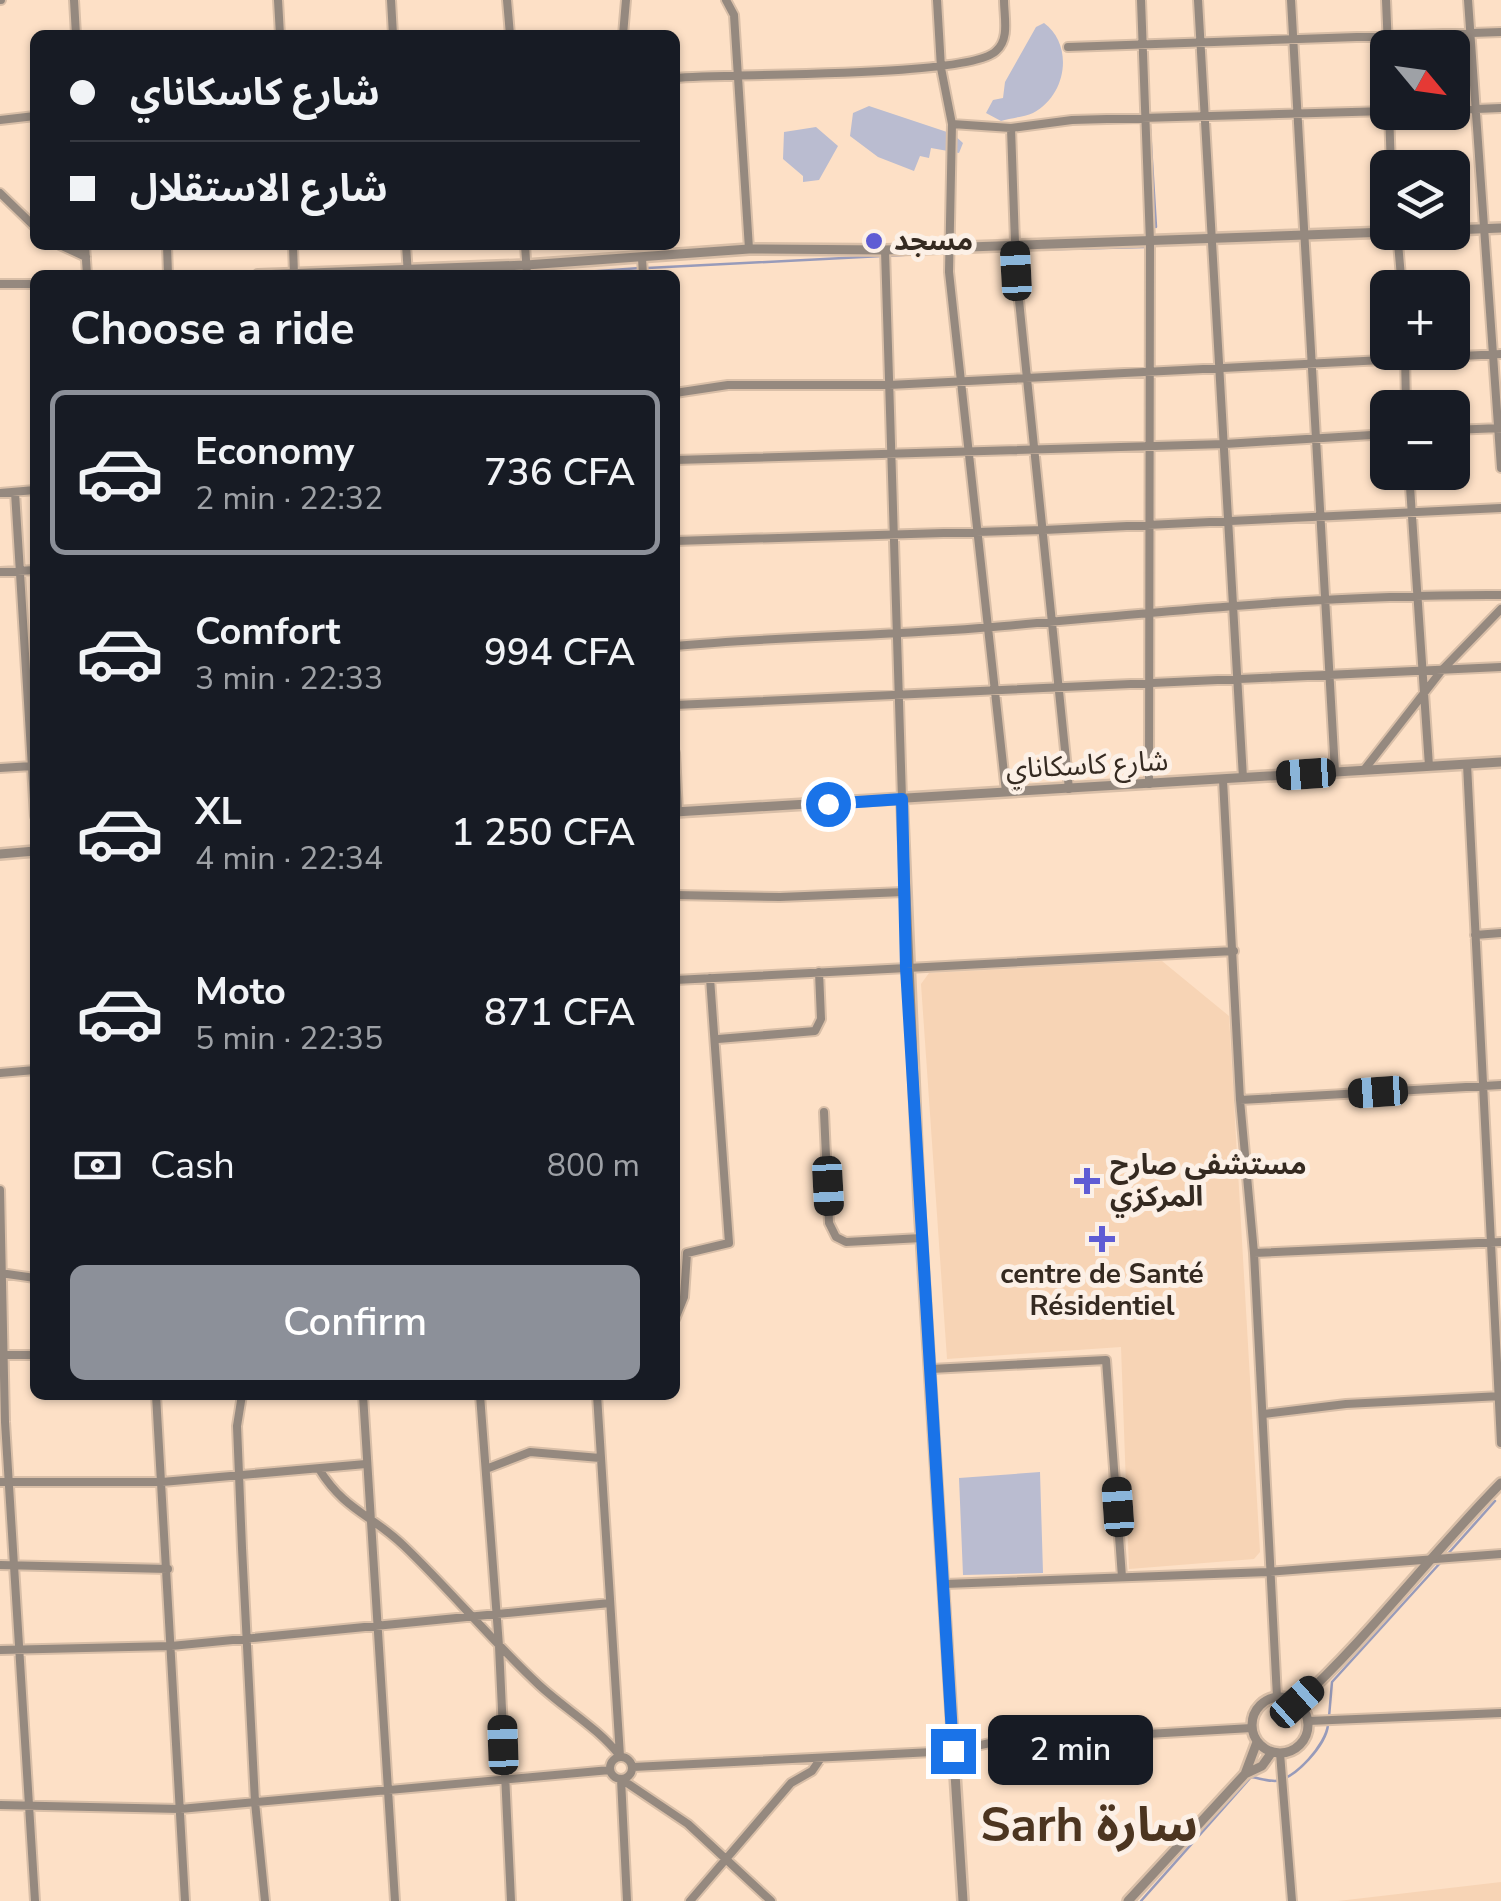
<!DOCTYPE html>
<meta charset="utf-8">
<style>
body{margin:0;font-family:"Nunito Sans","Noto Sans Arabic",sans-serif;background:#242831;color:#f1f3f6;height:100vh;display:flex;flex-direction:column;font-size:38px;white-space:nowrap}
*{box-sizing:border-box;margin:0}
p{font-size:32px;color:#9ea1a6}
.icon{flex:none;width:55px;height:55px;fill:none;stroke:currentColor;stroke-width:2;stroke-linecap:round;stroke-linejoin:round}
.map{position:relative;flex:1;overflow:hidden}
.drawer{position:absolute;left:30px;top:270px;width:650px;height:1130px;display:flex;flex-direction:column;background:#171b24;border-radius:15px;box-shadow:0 2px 8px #0004}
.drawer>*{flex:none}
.top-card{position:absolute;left:30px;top:30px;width:650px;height:220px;border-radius:15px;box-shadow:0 2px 8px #0004;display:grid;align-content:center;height:220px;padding:0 40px;background:#171b24}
.needle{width:65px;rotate:119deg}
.buttons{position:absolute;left:1370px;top:30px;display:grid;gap:20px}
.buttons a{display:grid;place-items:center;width:100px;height:100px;border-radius:15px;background:#171b24;box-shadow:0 2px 8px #0004;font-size:50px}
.end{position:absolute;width:45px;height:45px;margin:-22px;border:12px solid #1a73e8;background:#fff;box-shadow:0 0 0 5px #fff}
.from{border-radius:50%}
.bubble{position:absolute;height:70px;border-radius:15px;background:#171b24;box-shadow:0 2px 8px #0004;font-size:32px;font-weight:600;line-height:70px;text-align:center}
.car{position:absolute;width:30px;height:60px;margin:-30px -15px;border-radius:12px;box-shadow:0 0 8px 2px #0007;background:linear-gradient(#222 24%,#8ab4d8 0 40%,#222 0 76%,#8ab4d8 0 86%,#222 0)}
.top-card b{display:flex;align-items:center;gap:35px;height:95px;font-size:38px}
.top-card b+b{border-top:2px solid #363941}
.top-card i{width:25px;height:25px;background:#f1f3f6}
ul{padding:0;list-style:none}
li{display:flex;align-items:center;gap:30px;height:165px;margin:0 20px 15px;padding:0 20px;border:5px solid transparent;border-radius:15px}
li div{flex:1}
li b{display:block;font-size:38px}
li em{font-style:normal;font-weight:600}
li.selected{border-color:#8c9099}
li>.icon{width:90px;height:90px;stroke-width:1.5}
h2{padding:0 40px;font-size:45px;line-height:120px}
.pay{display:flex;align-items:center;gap:25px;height:110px;padding:0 40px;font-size:38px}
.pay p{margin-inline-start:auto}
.cta{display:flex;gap:20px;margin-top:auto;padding:20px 40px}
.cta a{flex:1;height:115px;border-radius:15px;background:#8c9099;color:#fff;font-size:40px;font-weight:600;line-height:115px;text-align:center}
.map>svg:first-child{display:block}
</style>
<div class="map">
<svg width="1501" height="1901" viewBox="0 0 1501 1901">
<rect width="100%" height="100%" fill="#fde0c6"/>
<path fill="#f7d4b5" d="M1162 961 1229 1016 1260 1552 1254 1559 1129 1569 1121 1347 947 1359 921 984 929 973Z
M1501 1882V1901H1338Z"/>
<path fill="#babcd0" d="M1044 23C1074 45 1067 95 1033 113 1024 117 1010 118 1001 121L986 113 993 100 1003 98 1005 82 1036 27Z
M869 106 953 134 963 143 959 153 931 148 929 158 920 156 914 171 878 157 850 136 853 113Z
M816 127 838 146 819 180 803 182V176L783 159 784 132Z
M1040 1472 1043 1573 963 1575 959 1478Z"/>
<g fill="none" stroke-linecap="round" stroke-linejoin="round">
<path stroke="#989bba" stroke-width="2.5" d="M1145 13V0
M1150 129 1156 227
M1021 250 1144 247
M987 251 1012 250
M888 256 930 253
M647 268 882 256
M543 275 640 268
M1446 1556 1495 1501
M1329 1717 1332 1682 1441 1562
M1141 1901 1251 1777C1258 1778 1268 1781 1275 1781 1296 1779 1326 1744 1328 1725"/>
<defs>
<path id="minor" d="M0 0H1
M74 0 76 35
M278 0 280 35
M391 0 393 35
M507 0 510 35
M726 0 734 15 749 249
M937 0 941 68 952 124 949 272 1006 792
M1141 0 1150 242 1149 784
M1198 0 1243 778
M1291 0 1335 772
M1386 0 1388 48
M1468 0 1501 468
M623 35 626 0
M1068 47 1501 32
M675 78C728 73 969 78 996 51 1010 39 1004 17 1004 0
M1452 110 1501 108
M1389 112 1391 168
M0 120 35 116
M952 124 1011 128 1072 120 1388 111
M1011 128 1016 271 1069 789
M0 193 35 227
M1397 232 1402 288
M60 245 86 257
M85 245 87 275
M167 245 168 275
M293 245 294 275
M406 245 408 275
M525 245 527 275
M885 250 902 799
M642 258 643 275
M0 284H35
M1405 352 1406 408
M675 393 728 385H889L1501 354
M1452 430 1501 428
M675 460 1225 444 1388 434
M1409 472 1429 766
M15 492 35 816
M0 493 35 490
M675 541 1044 530 1501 508
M0 572 35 570
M675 646C781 636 888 636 993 627 1162 612 1331 594 1501 595
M675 705 1501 667
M675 753 678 812
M1467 764 1501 1443
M0 768 32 766
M1364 770 1442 670 1501 609
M1223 780 1240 1100 1254 1253 1277 1697
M675 895 780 897 904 892
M1475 935 1501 933
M675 980 1234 951
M718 1039 815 1031 821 1019 819 972
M0 1073 35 1070
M1240 1100 1501 1085
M824 1112 829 1223 836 1237 846 1242 922 1238
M0 1190 5 1422 35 1901
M1254 1253 1501 1242
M0 1273 35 1278
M675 1319 684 1297 687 1253 729 1243 710 978
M0 1355H35
M931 1369 1106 1360 1122 1577
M156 1395 185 1901
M242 1395 237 1426 242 1548 255 1802 265 1901
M363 1395 395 1901
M480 1395 499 1646 511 1901
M597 1395 620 1756
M1264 1414 1346 1404 1501 1396
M319 1469C345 1511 371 1514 404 1546 450 1590 492 1641 539 1685 566 1710 597 1727 620 1756
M486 1469 530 1452 600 1458
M0 1482H162L366 1464
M0 1565 168 1569
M945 1584 1268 1572 1501 1554
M0 1650 171 1646 610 1603
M1308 1721 1501 1713
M1280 1753 1292 1901
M610 1768a11 11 0 1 1 22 0a11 11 0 1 1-22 0Z
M633 1767 953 1751 990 1743 1252 1728
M621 1779 688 1824 771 1901
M621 1779 627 1901
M0 1805 180 1809 610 1770
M690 1901 791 1783 812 1771 821 1758"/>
<path id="tertiary" d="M1452 230 1501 228
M258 275 526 265 749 249 885 250 1388 232
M902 799 919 1200 963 1901
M675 812 1501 762
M0 854 35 851
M1252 1725a28 28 0 1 1 56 0a28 28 0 1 1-56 0Z
M1297 1703C1370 1636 1431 1554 1501 1483
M1245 1774 1257 1742
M1128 1901 1245 1774 1262 1766 1272 1752"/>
</defs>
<use href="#minor" stroke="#d9bfa8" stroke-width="12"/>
<use href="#tertiary" stroke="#d9bfa8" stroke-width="14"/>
<use href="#minor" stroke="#95897f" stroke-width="8"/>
<use href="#tertiary" stroke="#95897f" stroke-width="9"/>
</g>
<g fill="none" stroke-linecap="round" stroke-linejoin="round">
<path stroke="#1a73e8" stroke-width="12" d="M828 804 902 799 906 968 953 1751"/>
</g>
<g fill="#5f5cd4" stroke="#fcf0e6" stroke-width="4">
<circle cx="874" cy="241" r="10"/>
<path d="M1082 1166h10v10h10v10h-10v10h-10v-10h-10v-10h10z"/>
<path d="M1097 1224h10v10h10v10h-10v10h-10v-10h-10v-10h10z"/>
</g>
<g text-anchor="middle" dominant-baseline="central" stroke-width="10" stroke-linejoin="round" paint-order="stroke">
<g font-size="28" font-weight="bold" fill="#352a21" stroke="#fcf0e6" text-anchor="start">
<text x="894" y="241">مسجد</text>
<text x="1110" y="1165">مستشفى صارح<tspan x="1110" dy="32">المركزي</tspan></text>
<text x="1102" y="1274" text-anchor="middle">centre de Santé<tspan x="1102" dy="32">Résidentiel</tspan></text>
</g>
<g font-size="28" fill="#352a21" stroke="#fcf0e6">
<text transform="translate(1087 765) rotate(-3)">شارع كاسكاناي</text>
</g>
<g font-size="48" font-weight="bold" fill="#4c3520" stroke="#fcf0e6">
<text x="1089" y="1825">Sarh سارة</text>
</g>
</g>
</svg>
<div class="buttons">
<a><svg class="needle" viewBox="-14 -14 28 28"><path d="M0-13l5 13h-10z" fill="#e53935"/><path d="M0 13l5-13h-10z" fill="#9ea1a6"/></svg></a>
<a><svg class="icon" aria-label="layers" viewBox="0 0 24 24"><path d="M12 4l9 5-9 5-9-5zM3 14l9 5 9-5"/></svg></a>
<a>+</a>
<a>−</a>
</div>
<i class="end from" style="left:828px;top:804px"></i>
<i class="end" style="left:953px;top:1751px"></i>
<div class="bubble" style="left:988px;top:1715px;width:165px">2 min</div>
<i class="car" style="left:1016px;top:271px;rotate:357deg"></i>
<i class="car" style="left:1306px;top:774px;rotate:266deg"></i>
<i class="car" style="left:1378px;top:1092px;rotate:266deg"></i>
<i class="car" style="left:828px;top:1186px;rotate:177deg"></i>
<i class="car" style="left:1118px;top:1507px;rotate:356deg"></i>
<i class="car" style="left:1297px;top:1702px;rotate:48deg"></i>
<i class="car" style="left:503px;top:1745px;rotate:358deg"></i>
<div class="top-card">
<b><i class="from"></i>شارع كاسكاناي</b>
<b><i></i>شارع الاستقلال</b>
</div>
<section class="drawer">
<h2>Choose a ride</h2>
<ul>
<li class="selected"><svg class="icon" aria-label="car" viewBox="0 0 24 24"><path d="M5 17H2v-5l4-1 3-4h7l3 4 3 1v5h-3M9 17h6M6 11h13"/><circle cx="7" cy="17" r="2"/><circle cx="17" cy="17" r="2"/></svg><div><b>Economy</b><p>2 min · 22:32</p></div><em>736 CFA</em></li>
<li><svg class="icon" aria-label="car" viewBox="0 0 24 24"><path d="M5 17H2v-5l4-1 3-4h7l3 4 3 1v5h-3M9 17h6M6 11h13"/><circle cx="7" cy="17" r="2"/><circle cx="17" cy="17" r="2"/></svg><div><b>Comfort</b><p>3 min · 22:33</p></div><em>994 CFA</em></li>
<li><svg class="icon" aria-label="car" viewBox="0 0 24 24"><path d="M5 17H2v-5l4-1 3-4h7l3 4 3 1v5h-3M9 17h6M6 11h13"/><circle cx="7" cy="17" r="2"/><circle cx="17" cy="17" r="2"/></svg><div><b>XL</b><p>4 min · 22:34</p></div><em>1 250 CFA</em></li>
<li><svg class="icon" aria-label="car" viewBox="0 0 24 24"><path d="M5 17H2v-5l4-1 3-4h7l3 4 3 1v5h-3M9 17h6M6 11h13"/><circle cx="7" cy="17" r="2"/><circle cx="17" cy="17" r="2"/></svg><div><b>Moto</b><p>5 min · 22:35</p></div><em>871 CFA</em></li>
</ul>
<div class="pay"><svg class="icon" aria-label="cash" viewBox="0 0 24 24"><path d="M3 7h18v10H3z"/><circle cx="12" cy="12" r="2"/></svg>Cash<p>800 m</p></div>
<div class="cta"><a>Confirm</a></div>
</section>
</div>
